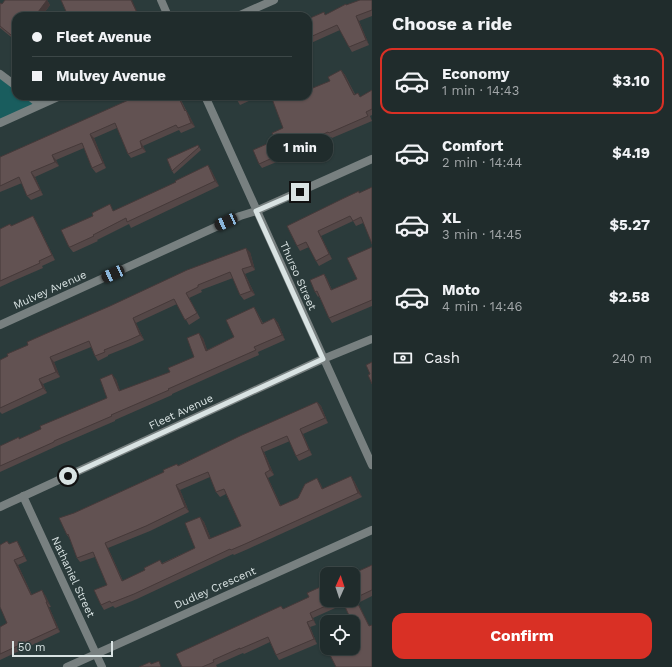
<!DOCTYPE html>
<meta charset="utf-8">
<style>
body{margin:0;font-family:"Work Sans",sans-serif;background:#283434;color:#f1f3f6;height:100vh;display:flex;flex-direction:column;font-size:15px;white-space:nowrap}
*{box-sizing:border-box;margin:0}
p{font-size:13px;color:#a2a7a9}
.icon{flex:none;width:22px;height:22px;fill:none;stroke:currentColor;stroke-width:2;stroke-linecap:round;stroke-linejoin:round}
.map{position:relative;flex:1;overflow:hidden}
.details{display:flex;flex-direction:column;background:#202c2c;width:300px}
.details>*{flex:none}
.top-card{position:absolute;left:12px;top:12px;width:300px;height:88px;border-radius:12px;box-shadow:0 1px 3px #0004,0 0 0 1px #3d4848;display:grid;align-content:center;height:88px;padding:0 20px;background:#202c2c}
.needle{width:26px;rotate:3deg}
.fabs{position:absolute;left:320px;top:567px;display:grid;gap:8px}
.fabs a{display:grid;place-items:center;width:40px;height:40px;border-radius:8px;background:#202c2c;box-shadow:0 1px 3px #0004,0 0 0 1px #3d4848;font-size:20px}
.scale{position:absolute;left:12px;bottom:10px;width:101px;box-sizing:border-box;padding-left:4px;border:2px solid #d9e3e3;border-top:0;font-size:11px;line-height:14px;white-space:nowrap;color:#d9e3e3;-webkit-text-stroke:3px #2b3b3b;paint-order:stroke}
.end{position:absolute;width:18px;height:18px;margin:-9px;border:5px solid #d9e3e3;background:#111;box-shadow:0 0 0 2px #111}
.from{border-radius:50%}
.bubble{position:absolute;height:28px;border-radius:12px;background:#202c2c;box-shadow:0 1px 3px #0004,0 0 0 1px #3d4848;font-size:13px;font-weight:700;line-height:28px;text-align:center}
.car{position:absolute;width:12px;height:24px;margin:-12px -6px;border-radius:5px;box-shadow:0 0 3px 1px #0007;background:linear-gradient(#222 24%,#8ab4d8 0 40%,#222 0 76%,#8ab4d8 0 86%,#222 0)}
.top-card b{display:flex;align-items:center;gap:14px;height:38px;font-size:15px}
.top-card b+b{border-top:1px solid #3d4848}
.top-card i{width:10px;height:10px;background:#f1f3f6}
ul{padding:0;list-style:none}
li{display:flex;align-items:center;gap:12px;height:66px;margin:0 8px 6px;padding:0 12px;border:2px solid transparent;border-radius:12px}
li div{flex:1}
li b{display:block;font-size:15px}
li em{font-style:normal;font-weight:700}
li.on{border-color:#d93025}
li>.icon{width:36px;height:36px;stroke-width:1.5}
h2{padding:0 20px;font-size:18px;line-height:48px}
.pay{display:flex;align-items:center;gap:10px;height:44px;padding:0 20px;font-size:15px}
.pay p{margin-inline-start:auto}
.button{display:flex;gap:8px;margin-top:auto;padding:8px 20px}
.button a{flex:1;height:46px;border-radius:12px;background:#d93025;color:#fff;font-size:16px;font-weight:700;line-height:46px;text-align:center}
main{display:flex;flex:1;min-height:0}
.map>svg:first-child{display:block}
</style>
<main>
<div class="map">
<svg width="372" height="667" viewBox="0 0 372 667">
<rect width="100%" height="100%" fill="#2b3b3b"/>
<path fill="#195d5e" d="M0 74 16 86V96H29L40 105 0 123Z"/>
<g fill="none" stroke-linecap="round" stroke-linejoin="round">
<path stroke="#788080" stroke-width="8" d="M161 0 168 16
M238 16 274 0
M0 74 16 86
M29 96 40 105
M205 96 372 465
M0 123 60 96
M0 325 240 216 256 211 372 159
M23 496 102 667
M0 507 323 359 372 339
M67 667 372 530"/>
</g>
<path fill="#544747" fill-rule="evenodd" d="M47 0 50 5 42 16H16V41L0 28V3L2 4Z
M372 0V16L359 21 369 45 352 52 349 47 340 30 311 43 313 48 308 50V19L324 12 326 15 346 5Z
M341 70 345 75 355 94 360 97 372 90V115L370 116 372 121 332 138 331 137 302 149 303 151 262 168 259 164 283 128 308 96 330 81Z
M132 96H179L186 110 189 115 195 127 181 133 179 130 143 146 146 152 131 158 128 154 117 128 94 138 106 168 96 173 92 168 84 148 56 160 59 166 35 177 43 195 31 200 27 196 22 183 0 192V161L133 98Z
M235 96H260L240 105 237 100Z
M198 145 201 150 174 174 172 171Z
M211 170 219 186 131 228 129 224 97 240 98 241 74 252H73L69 247 114 211Z
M359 191 363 223 356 226 353 221 321 236 332 259 319 266 316 261 309 247 300 251 297 246Z
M33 216 36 221 55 260 42 266 43 268 13 281 0 287V229L10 224 12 226Z
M372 247V306L332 323 329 318 319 296 318 297 315 292 324 274 327 279 332 290 357 279Z
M250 252 255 270 245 274 255 295 244 300 240 295 233 278 201 290 202 292 189 298 200 318 189 325 177 304 136 323 144 340 133 345 108 355V356L98 361 95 356 91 347 54 362 60 377 43 384 47 393 2 414 0 412V360Z
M254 307 257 312 263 323 274 318 278 323 285 340 258 352 259 355 172 394V395L115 420V421L57 446 0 472V446L20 439 107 398 116 379 120 391 170 372 194 357 203 338 207 350 234 337Z
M317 402 321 406 328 423 303 434 312 455 299 461 296 456 290 441 264 452 274 475 268 478 281 506 298 498 320 483 323 489 354 481 362 497 248 549 234 555 233 554 137 599 115 608 113 606 104 610 101 605 107 585 95 557 80 562 77 558 70 539 67 535 74 513ZM210 477 216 492 220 497 226 494 241 526 211 539 204 522 200 517 195 548 123 581 108 548 150 531 189 512 180 490Z
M7 541 9 544 17 541 20 546 27 561 18 565 32 595H45L51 607H49L60 632 0 660V627L7 623Z
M372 565V596L358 603 369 626 356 638 357 633 344 604 313 618 316 625 310 627 317 644 279 660 276 655 270 642 244 654 243 653 216 665 217 667H182L281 606 283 609 327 600H353Z"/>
<path fill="#453939" d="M47 0 50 5 42 16H35Z
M131 0H132L139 16H138V15Z
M356 16 359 21 369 45 366 40Z
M341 70 345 75 357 100 354 95Z
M178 96H179L188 116 185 111Z
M186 110 189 115 195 127 191 123Z
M90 134 94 138 106 168 103 163Z
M140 141 143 146 146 152 142 148Z
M52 155 56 160 59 166 55 162Z
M208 165 211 170 219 186 215 181Z
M31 172 35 177 43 195 40 190Z
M33 216 36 221 55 260 52 255Z
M318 231 321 236 332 259 329 254Z
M246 248 250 252 255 270 252 266Z
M242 269 245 274 255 295 251 291Z
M324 274 327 279 334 295 331 290Z
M254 307 257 312 265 329 262 324Z
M133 318 136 323 144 340 140 335Z
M274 318 278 323 285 340 282 335Z
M199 333 203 338 209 356 206 351Z
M50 357 54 362 60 377 56 372Z
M112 374 116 379 122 396 119 391Z
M39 379 43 384 47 393 43 388Z
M317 402 321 406 328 423 325 418Z
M300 429 303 434 312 455 309 450Z
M261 447 264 452 274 475 270 470Z
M265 473 268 478 283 511 280 506Z
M351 476 354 481 362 497 358 493Z
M317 478 320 483 325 494 322 489Z
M176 485 180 490 189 512 185 507Z
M200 517 204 522 213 544 209 539Z
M17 541 20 546 27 561 24 556Z
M105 543 108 548 125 586 122 581Z
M14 560 18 565 34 600 31 595Z
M42 590 45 595 51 607 47 602Z
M355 598 358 603 372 631 369 626Z
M46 602 49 607 60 632 57 628Z
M310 613 313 618 316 625 313 620Z
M307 622 310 627 317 644 314 639Z"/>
<path fill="#625252" stroke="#453939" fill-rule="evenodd" d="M5 0H47L35 16H16V39L0 26V3L2 4Z
M61 0H131L138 15 134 16H68Z
M360 0H372V10L356 16 366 40 349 47 337 25 308 38V19L324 12 325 15 346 4V5Z
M341 70 354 95 358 93 360 97 372 90V109L366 112 368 116 329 133 328 132 298 145 299 146 259 164 253 150 276 140 272 133 283 128 271 96H308V90L330 81 328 77Z
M132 96H178L185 111 186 110 191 123 178 128 176 125 140 141 142 148 128 154 115 123 90 134 103 163 92 168 82 143 52 155 55 162 31 172 40 190 27 196 19 177 0 186V157L133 98Z
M235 96H246L237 100Z
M198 145 199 147 172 171 167 159Z
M208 165 215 181 127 222 126 218 93 235 94 236 70 247H69L61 230 93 216 92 213 110 204 113 211 176 182 175 181Z
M372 187V244L361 217 353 221 350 216 318 231 329 254 316 261 306 242 297 246 287 226 342 199 359 191V193Z
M33 216 52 255 39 261 40 263 0 281V229L10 224 11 226Z
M372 247V300L329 318 317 291 315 292 310 280 324 274 331 290 357 279 347 258Z
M246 248 252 266 242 269 251 291 240 295 230 272 198 285V287L186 293 197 313 185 320 174 299 133 318 140 335 129 340 104 350 105 352 95 356 89 341 50 357 56 372 39 379 43 388 0 408V360L8 356 7 354 28 345 27 342 45 334 110 306 187 270Z
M254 307 262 324 274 318 282 335 254 347 256 350 168 389 169 390 111 415 112 416 54 441V442L0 466V446L19 437V439L41 429 40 426 107 398 100 379 112 374 119 391 170 372 168 368 194 357 187 338 199 333 206 351 234 337 226 320Z
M372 362V384L368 375 370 374 366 365Z
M317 402 325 418 300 429 309 450 296 456 287 436 261 447 270 470 265 473 280 506 298 498 305 484 317 478 322 489 351 476 358 493 245 544 231 550 230 549 134 594 111 603 110 601 101 605 94 590 107 585 93 552 77 558 68 534 67 535 59 518 74 513 164 472 163 470 177 464 178 466 242 435ZM208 472 216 492 224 489 241 526 209 539 200 517 185 523 195 548 162 564 160 560 144 568 145 570 122 581 105 543 146 526 185 507 176 485Z
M7 541 9 544 17 541 24 556 14 560 31 595 42 590 47 602H46L57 628 0 654V627L7 623 0 607V545Z
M372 565V590L355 598 369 626 372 625V667H335H336L328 651 335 648H353V640L356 638 354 635 357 633 353 624V622H352L342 600H353V574H352Z
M327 584V600H339L310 613 313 620 307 622 314 639 276 655 268 637 240 649V648L213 660 214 662 202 667H182L176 654 281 606 283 609 309 597 307 593Z
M159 661 161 667H139L150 662 151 664Z"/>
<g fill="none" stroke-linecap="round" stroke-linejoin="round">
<path stroke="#d9e3e3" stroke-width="5" d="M68 476 323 359 256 211 300 192"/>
</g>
<g text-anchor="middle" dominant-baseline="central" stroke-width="3" stroke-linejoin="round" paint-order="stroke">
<g font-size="11" fill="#d9e3e3" stroke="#2b3b3b">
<text transform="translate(298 276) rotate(66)">Thurso Street</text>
<text transform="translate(50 290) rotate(-24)">Mulvey Avenue</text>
<text transform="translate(181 412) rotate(-25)">Fleet Avenue</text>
<text transform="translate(73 577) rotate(65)">Nathaniel Street</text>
<text transform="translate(215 588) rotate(-24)">Dudley Crescent</text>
</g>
</g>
</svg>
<div class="fabs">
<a><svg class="needle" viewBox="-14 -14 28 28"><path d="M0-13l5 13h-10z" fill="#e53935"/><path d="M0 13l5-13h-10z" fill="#a2a7a9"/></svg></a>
<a><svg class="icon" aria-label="locate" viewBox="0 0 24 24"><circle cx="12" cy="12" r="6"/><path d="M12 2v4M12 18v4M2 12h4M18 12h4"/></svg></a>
</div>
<div class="scale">50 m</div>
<i class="end from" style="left:68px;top:476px"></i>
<i class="end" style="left:300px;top:192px"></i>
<div class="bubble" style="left:267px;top:134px;width:66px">1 min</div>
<i class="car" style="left:226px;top:222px;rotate:246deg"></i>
<i class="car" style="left:113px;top:274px;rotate:246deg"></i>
<div class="top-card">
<b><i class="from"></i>Fleet Avenue</b>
<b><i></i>Mulvey Avenue</b>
</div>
</div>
<section class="details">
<h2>Choose a ride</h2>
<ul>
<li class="on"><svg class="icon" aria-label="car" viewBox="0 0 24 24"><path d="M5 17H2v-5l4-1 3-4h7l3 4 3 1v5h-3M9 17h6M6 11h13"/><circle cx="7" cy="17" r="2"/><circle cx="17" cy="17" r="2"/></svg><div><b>Economy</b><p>1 min · 14:43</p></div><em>$3.10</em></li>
<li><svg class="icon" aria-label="car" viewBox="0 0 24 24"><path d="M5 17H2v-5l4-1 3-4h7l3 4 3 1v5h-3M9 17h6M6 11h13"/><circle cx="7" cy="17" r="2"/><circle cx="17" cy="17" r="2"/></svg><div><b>Comfort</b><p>2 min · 14:44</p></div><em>$4.19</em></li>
<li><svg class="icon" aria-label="car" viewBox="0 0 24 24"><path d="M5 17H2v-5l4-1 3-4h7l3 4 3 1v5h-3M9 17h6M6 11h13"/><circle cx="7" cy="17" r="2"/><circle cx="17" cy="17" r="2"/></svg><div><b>XL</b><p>3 min · 14:45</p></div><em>$5.27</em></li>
<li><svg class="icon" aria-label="car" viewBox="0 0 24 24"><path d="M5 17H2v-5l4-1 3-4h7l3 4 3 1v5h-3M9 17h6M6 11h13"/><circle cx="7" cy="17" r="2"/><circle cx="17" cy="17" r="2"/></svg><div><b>Moto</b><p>4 min · 14:46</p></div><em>$2.58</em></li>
</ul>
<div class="pay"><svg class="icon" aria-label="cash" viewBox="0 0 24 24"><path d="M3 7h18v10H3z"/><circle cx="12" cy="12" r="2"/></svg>Cash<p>240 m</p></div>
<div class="button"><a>Confirm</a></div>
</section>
</main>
